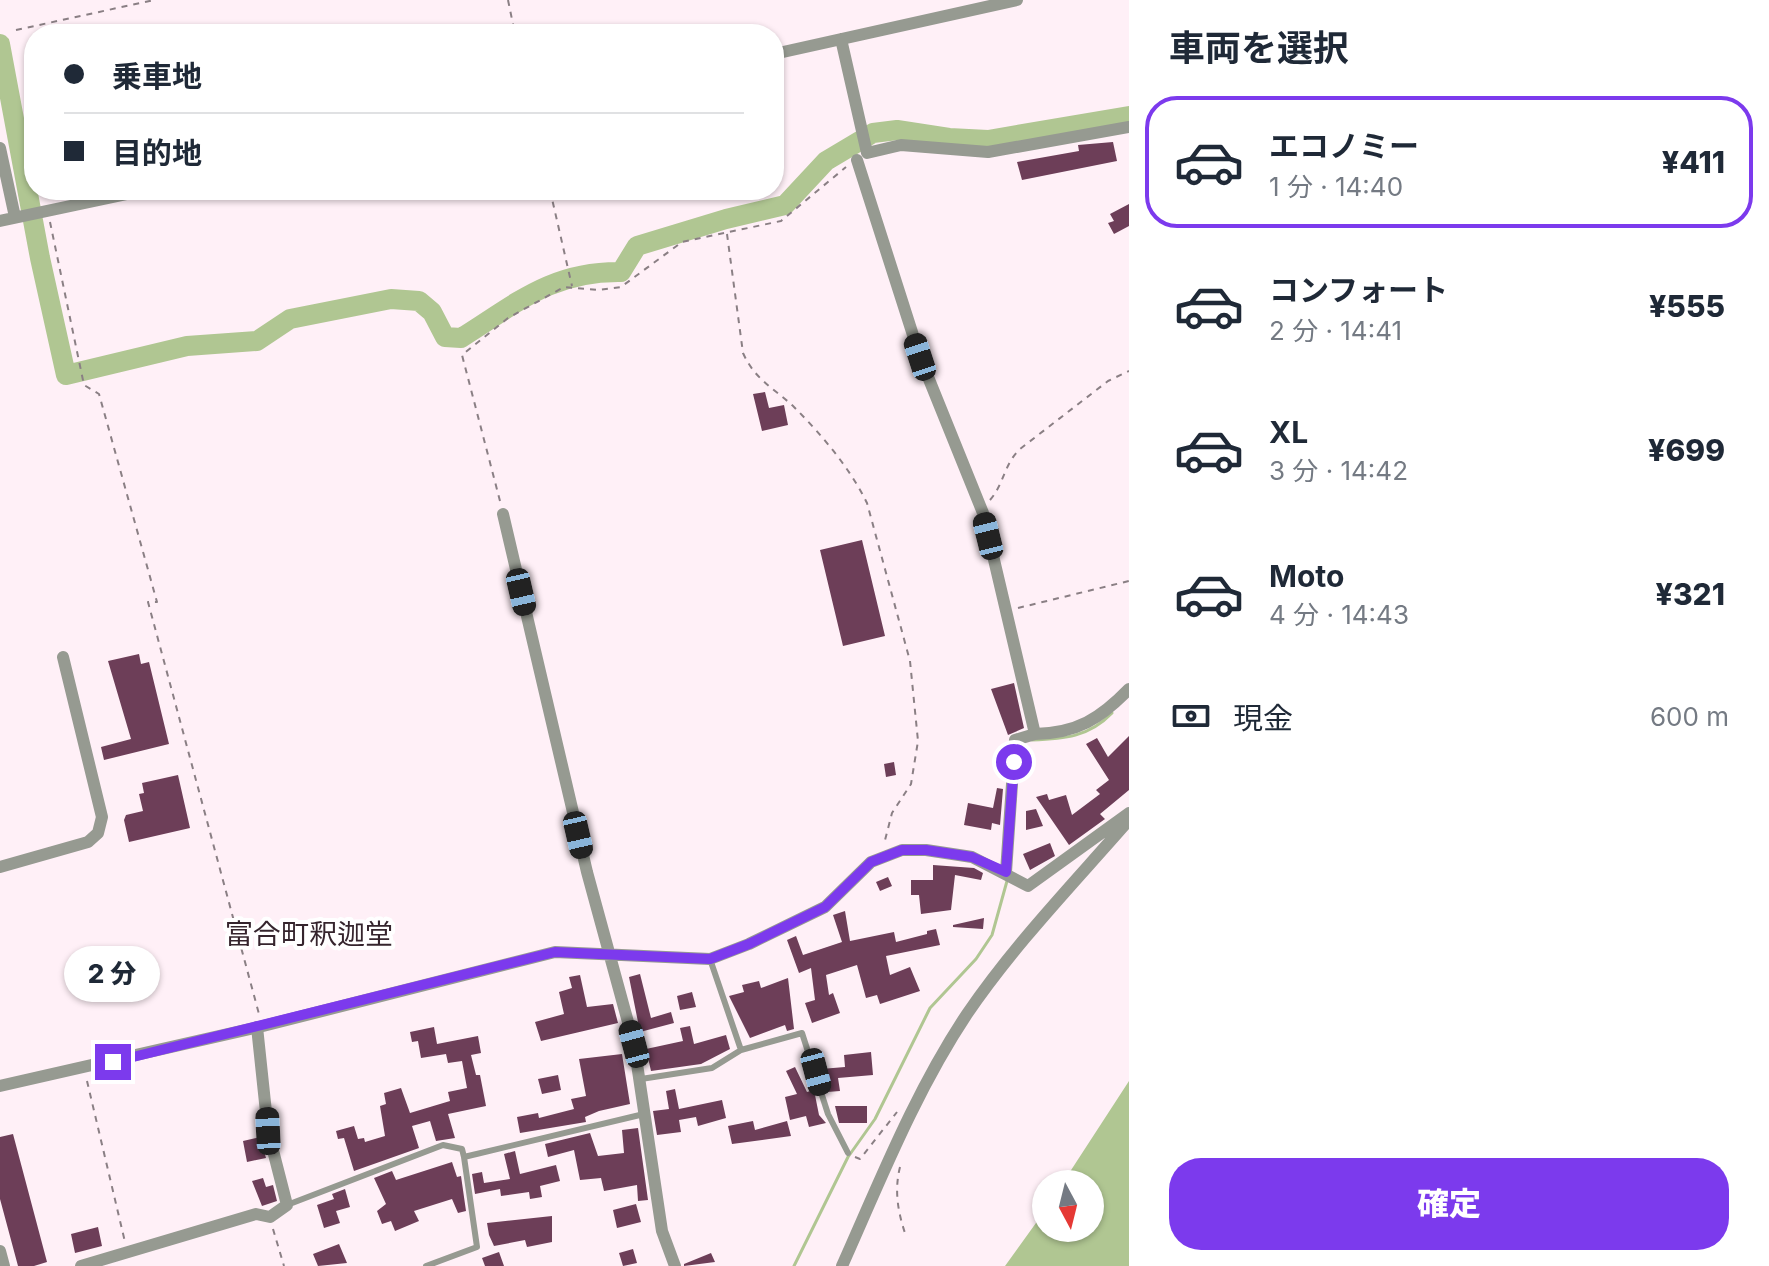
<!DOCTYPE html>
<html lang="ja">
<meta charset="utf-8">
<style>
body{margin:0;font-family:Inter,"Noto Sans JP",sans-serif;background:#f2f2f3;color:#1f2937;height:100vh;display:flex;flex-direction:column;font-size:30px;white-space:nowrap}
*{box-sizing:border-box;margin:0}
p{font-size:26px;color:#747a83}
.icon{flex:none;width:44px;height:44px;fill:none;stroke:currentColor;stroke-width:2;stroke-linecap:round;stroke-linejoin:round}
.map{position:relative;flex:1;overflow:hidden}
.sheet{display:flex;flex-direction:column;background:#fff;width:640px}
.sheet>*{flex:none}
.top-card{position:absolute;left:24px;top:24px;width:760px;height:176px;border-radius:32px;box-shadow:0 2px 6px #0004;display:grid;align-content:center;height:176px;padding:0 40px;background:#fff}
.needle{width:52px;rotate:173deg}
.tools{position:absolute;left:1032px;top:1170px;display:grid;gap:16px}
.tools a{display:grid;place-items:center;width:72px;height:72px;border-radius:50%;background:#fff;box-shadow:0 2px 6px #0004;font-size:40px}
.end{position:absolute;width:36px;height:36px;margin:-18px;border:10px solid #7c3aed;background:#fff;box-shadow:0 0 0 4px #fff}
.from{border-radius:50%}
.bubble{position:absolute;height:56px;border-radius:28px;background:#fff;box-shadow:0 2px 6px #0004;font-size:26px;font-weight:800;line-height:56px;text-align:center}
.car{position:absolute;width:24px;height:48px;margin:-24px -12px;border-radius:10px;box-shadow:0 0 6px 2px #0007;background:linear-gradient(#222 24%,#8ab4d8 0 40%,#222 0 76%,#8ab4d8 0 86%,#222 0)}
.top-card b{display:flex;align-items:center;gap:28px;height:76px;font-size:30px}
.top-card b+b{border-top:2px solid #e0e1e3}
.top-card i{width:20px;height:20px;background:#1f2937}
ul{padding:0;list-style:none}
li{display:flex;align-items:center;gap:24px;height:132px;margin:0 16px 12px;padding:0 24px;border:4px solid transparent;border-radius:32px}
li div{flex:1}
li b{display:block;font-size:30px}
li em{font-style:normal;font-weight:800}
li.current{border-color:#7c3aed}
li>.icon{width:72px;height:72px;stroke-width:1.5}
h2{padding:0 40px;font-size:36px;line-height:96px}
.pay{display:flex;align-items:center;gap:20px;height:88px;padding:0 40px;font-size:30px}
.pay p{margin-inline-start:auto}
.button{display:flex;gap:16px;margin-top:auto;padding:16px 40px}
.button a{flex:1;height:92px;border-radius:32px;background:#7c3aed;color:#fff;font-size:32px;font-weight:800;line-height:92px;text-align:center}
main{display:flex;flex:1;min-height:0}
.map>svg:first-child{display:block}
</style>
<main>
<div class="map">
<svg width="1129" height="1266" viewBox="0 0 1129 1266">
<rect width="100%" height="100%" fill="#fff0f7"/>
<path fill="#b0c692" d="M1129 1081V1266H1005L1046 1209V1228H1090V1184H1062Z"/>
<g fill="none" stroke-linecap="round" stroke-linejoin="round">
<path stroke="#b0c692" stroke-width="3" d="M1032 740C1064 739 1089 737 1112 713
M794 1266 848 1157 875 1119 930 1008 976 959 992 935 1007 881"/>
<path stroke="#b0c692" stroke-width="20" d="M0 44 40 258 66 375 187 346 257 341 290 319 391 299 419 301 432 312 445 337 461 338C517 303 552 271 621 272L637 246 726 219 785 205 826 161 873 133 897 130 949 138 988 140 1129 116"/>
</g>
<path fill="#6d3e58" d="M1113 142 1117 161 1022 180 1017 162 1079 151 1078 145Z
M1129 204V226L1114 234 1108 223 1114 221 1110 214Z
M765 392 769 408 784 405 788 425 762 431 753 394Z
M862 540 885 636 843 646 820 550Z
M139 654 141 664 149 662 169 744 104 760 101 747 131 739 108 661Z
M1014 683 1024 728 1008 735 991 689Z
M1129 736V790L1100 814 1105 819 1069 845 1036 797 1047 794 1049 800 1066 795 1072 815 1100 794 1096 790 1109 780 1086 744 1097 738 1108 757Z
M894 762 896 775 886 777 884 764Z
M178 775 190 828 129 842 124 820 126 815 143 811 139 794 144 793 142 783Z
M997 788 1003 789 1000 825 992 823 991 830 964 825 968 803 993 808Z
M1036 809 1043 826 1026 830V811Z
M1050 843 1055 856 1030 870 1023 854Z
M933 865 974 868 983 873 981 880 955 875 951 910 921 914 919 895H911V880H933Z
M888 877 892 886 880 891 876 882Z
M845 911 850 941 894 932 896 942 927 934V931L936 929 940 945 886 956 890 975 910 967 920 991 880 1004 877 995 866 998 857 965 826 975 829 995 833 993 840 1013 812 1023 805 1003 815 1000 811 968 799 973 787 940 796 936 803 955 842 942 833 915Z
M984 918 983 929 953 927V925Z
M640 974 651 1018 671 1012 674 1023 640 1032 629 977Z
M580 975 587 1007 613 1004 618 1023 541 1041 535 1022 564 1014 559 992 572 988 569 977Z
M788 978 794 1029 787 1031 785 1025 750 1038 729 996 744 992 742 985 759 981 761 988Z
M692 992 696 1007 680 1010 677 996Z
M690 1026 694 1044 726 1035 730 1049 701 1064 651 1071 646 1049 683 1041 680 1028Z
M434 1027 437 1044 478 1036 481 1053 471 1055 476 1075H480L486 1106 448 1114 455 1138 436 1141 430 1121 412 1126 419 1148 354 1171 344 1138 338 1139 336 1131 354 1126 358 1139 364 1138 365 1142 385 1136 380 1106 386 1104 384 1093 401 1088 410 1113 450 1101 448 1092 467 1088 462 1061 448 1063 446 1054 421 1058 418 1041 412 1042 410 1032Z
M871 1052 873 1075 838 1078 840 1091 827 1092 821 1069 845 1067 844 1055Z
M622 1054 630 1104 599 1111 585 1117 586 1122 520 1133 517 1117 538 1113 539 1118 574 1109 571 1099 586 1096 579 1059Z
M795 1067 807 1092 814 1090 819 1115 826 1123 809 1127 806 1116 790 1120 785 1097 797 1094 786 1071Z
M558 1075 561 1090 542 1094 538 1079Z
M675 1089 679 1109 722 1100 726 1118 698 1126 696 1117 679 1120 681 1132 657 1135 653 1111 669 1109 666 1091Z
M835 1106H867V1123H839Z
M753 1121 755 1130 787 1121 791 1136 732 1144 728 1126Z
M638 1128 648 1200 638 1201 637 1185 604 1191 601 1178 580 1180 574 1150 548 1157 545 1144 590 1133 598 1156 624 1153 622 1130Z
M13 1134 47 1262 34 1266H18L0 1199V1137Z
M260 1137 266 1158 247 1162 243 1141Z
M515 1151 520 1174 556 1165 560 1181 540 1186 542 1197 530 1199 529 1192 501 1196 500 1189 475 1194 472 1174 482 1172 484 1183 510 1179 504 1154Z
M452 1162 457 1177 461 1176 466 1211 458 1213 452 1199 414 1211 419 1221 395 1231 391 1221 382 1224 377 1211 386 1204 374 1178 392 1171 396 1180Z
M263 1178 266 1187 273 1185 277 1201 262 1206 252 1181Z
M345 1189 350 1207 336 1211 340 1223 324 1228 317 1205 334 1199 332 1194Z
M636 1204 641 1222 617 1228 613 1210Z
M552 1216V1242L527 1247 525 1240 494 1246 489 1235 487 1223Z
M98 1227 102 1246 75 1253 71 1234Z
M339 1244 347 1263 318 1266 313 1254Z
M633 1249 637 1263 623 1266 619 1253Z
M499 1252 504 1266H485L482 1258Z
M711 1253 715 1262 684 1266V1264Z"/>
<g fill="none" stroke-linecap="round" stroke-linejoin="round">
<path stroke="#8a7f84" stroke-width="2" stroke-dasharray="6 6" stroke-linecap="butt" d="M508 0 515 34
M16 30 154 0
M550 190 572 286
M50 222 84 385 99 394 157 602H148L259 1014
M727 234 743 353C755 380 774 388 794 407 821 434 850 468 867 503L910 661 918 741 911 784 892 813 884 844
M990 500C1004 484 1004 464 1020 449L1108 381 1129 371
M500 501 462 355 508 318 564 287 598 290 621 287 682 242 781 221 846 167
M1018 608 1129 581
M87 1081 125 1242
M855 1157 860 1159 897 1112
M900 1167C894 1191 898 1213 906 1236
M273 1229 284 1266"/>
<path stroke="#969a91" stroke-width="6" d="M741 1050 802 1033 828 1114 848 1153
M641 1079 712 1068 741 1050 710 959
M287 1205 443 1145 462 1149 464 1157 644 1114
M426 1266 477 1247 464 1157"/>
<path stroke="#969a91" stroke-width="12" d="M841 39 867 153 901 145 988 152 1129 127
M774 54 1017 0
M0 148 15 217
M857 160 920 357 983 513 1035 734 1015 740 1006 872
M0 221 146 190
M503 514 587 872 634 1044 662 1231 675 1266
M1035 734C1077 733 1100 719 1129 689
M0 867 88 842 98 833 102 817 63 657
M0 1086 263 1026 555 952 710 959 749 944 825 907 871 862 902 850H926L972 857 1028 886 1129 813
M0 1251 4 1266
M81 1266 256 1214 270 1217 287 1205 268 1131 257 1027
M842 1266C880 1181 915 1092 967 1014 1014 945 1073 884 1128 821"/>
</g>
<g fill="none" stroke-linecap="round" stroke-linejoin="round">
<path stroke="#7c3aed" stroke-width="10" d="M113 1062 555 952 710 959 749 944 825 907 871 862 902 850H926L972 857 1006 872 1014 762"/>
</g>
<g text-anchor="middle" dominant-baseline="central" stroke-width="8" stroke-linejoin="round" paint-order="stroke">
<g font-size="28" fill="#35242d" stroke="#fff">
<text x="309" y="934">富合町釈迦堂</text>
</g>
</g>
</svg>
<div class="tools">
<a><svg class="needle" viewBox="-14 -14 28 28"><path d="M0-13l5 13h-10z" fill="#e53935"/><path d="M0 13l5-13h-10z" fill="#747a83"/></svg></a>
</div>
<i class="end from" style="left:1014px;top:762px"></i>
<i class="end" style="left:113px;top:1062px"></i>
<div class="bubble" style="left:64px;top:946px;width:96px">2 分</div>
<i class="car" style="left:920px;top:357px;rotate:342deg"></i>
<i class="car" style="left:988px;top:536px;rotate:346deg"></i>
<i class="car" style="left:521px;top:592px;rotate:167deg"></i>
<i class="car" style="left:578px;top:835px;rotate:167deg"></i>
<i class="car" style="left:634px;top:1044px;rotate:345deg"></i>
<i class="car" style="left:816px;top:1072px;rotate:165deg"></i>
<i class="car" style="left:268px;top:1131px;rotate:357deg"></i>
<div class="top-card">
<b><i class="from"></i>乗車地</b>
<b><i></i>目的地</b>
</div>
</div>
<section class="sheet">
<h2>車両を選択</h2>
<ul>
<li class="current"><svg class="icon" aria-label="car" viewBox="0 0 24 24"><path d="M5 17H2v-5l4-1 3-4h7l3 4 3 1v5h-3M9 17h6M6 11h13"/><circle cx="7" cy="17" r="2"/><circle cx="17" cy="17" r="2"/></svg><div><b>エコノミー</b><p>1 分 · 14:40</p></div><em>¥411</em></li>
<li><svg class="icon" aria-label="car" viewBox="0 0 24 24"><path d="M5 17H2v-5l4-1 3-4h7l3 4 3 1v5h-3M9 17h6M6 11h13"/><circle cx="7" cy="17" r="2"/><circle cx="17" cy="17" r="2"/></svg><div><b>コンフォート</b><p>2 分 · 14:41</p></div><em>¥555</em></li>
<li><svg class="icon" aria-label="car" viewBox="0 0 24 24"><path d="M5 17H2v-5l4-1 3-4h7l3 4 3 1v5h-3M9 17h6M6 11h13"/><circle cx="7" cy="17" r="2"/><circle cx="17" cy="17" r="2"/></svg><div><b>XL</b><p>3 分 · 14:42</p></div><em>¥699</em></li>
<li><svg class="icon" aria-label="car" viewBox="0 0 24 24"><path d="M5 17H2v-5l4-1 3-4h7l3 4 3 1v5h-3M9 17h6M6 11h13"/><circle cx="7" cy="17" r="2"/><circle cx="17" cy="17" r="2"/></svg><div><b>Moto</b><p>4 分 · 14:43</p></div><em>¥321</em></li>
</ul>
<div class="pay"><svg class="icon" aria-label="cash" viewBox="0 0 24 24"><path d="M3 7h18v10H3z"/><circle cx="12" cy="12" r="2"/></svg>現金<p>600 m</p></div>
<div class="button"><a>確定</a></div>
</section>
</main>
